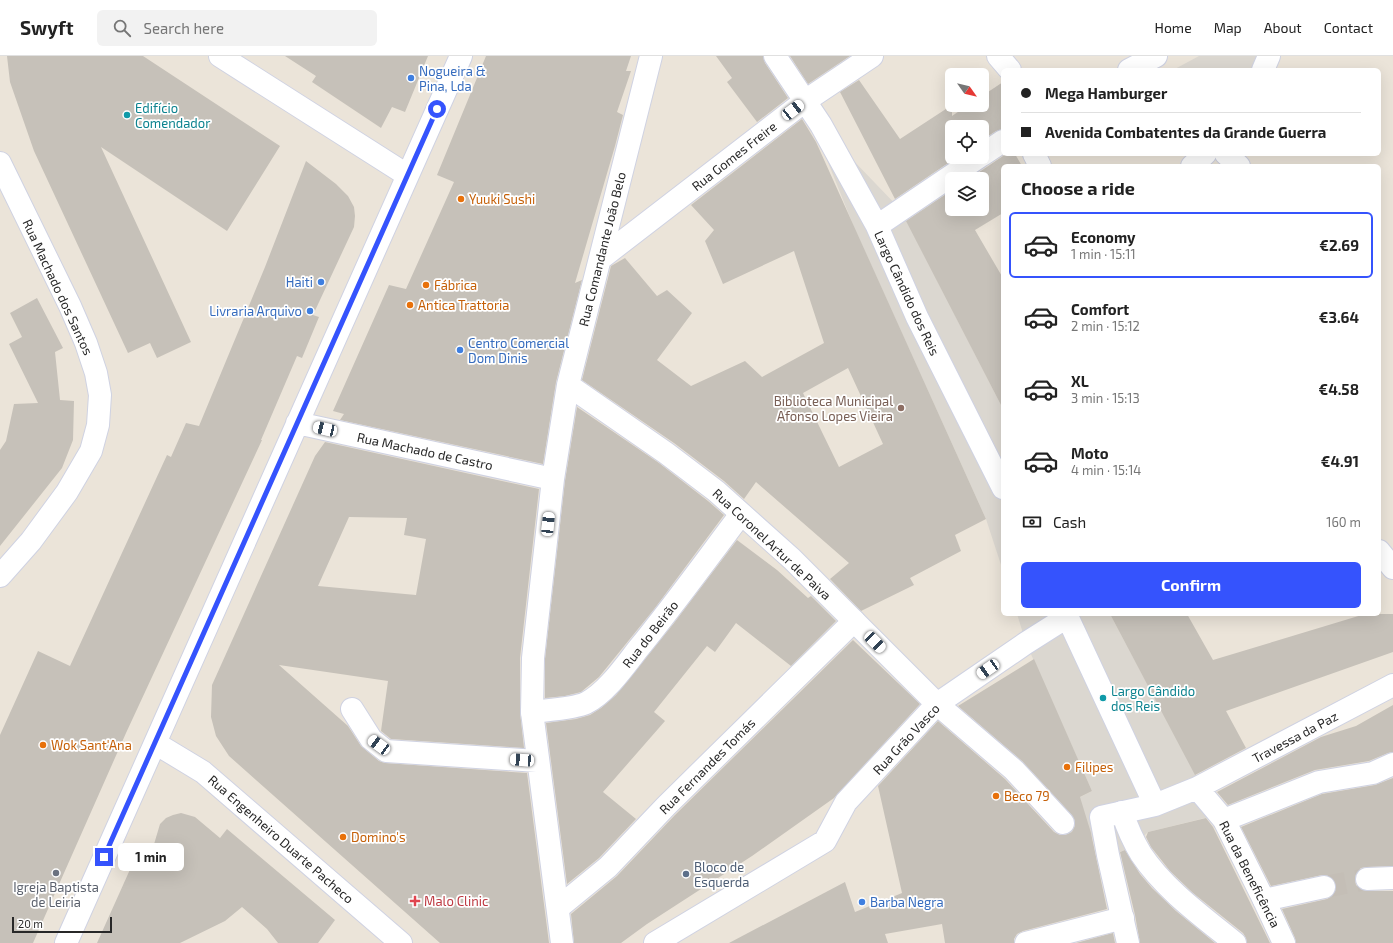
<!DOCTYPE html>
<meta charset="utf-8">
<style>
body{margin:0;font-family:"Exo 2",sans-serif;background:#f2f2f2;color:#222;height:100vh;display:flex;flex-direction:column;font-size:15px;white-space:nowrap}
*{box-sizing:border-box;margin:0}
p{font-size:13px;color:#767676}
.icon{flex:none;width:22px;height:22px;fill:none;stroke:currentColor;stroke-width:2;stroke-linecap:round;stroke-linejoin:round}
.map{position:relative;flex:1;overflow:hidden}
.side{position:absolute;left:1001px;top:108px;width:380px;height:452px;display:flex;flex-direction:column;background:#fff;border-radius:6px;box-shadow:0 4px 16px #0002}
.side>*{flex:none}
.top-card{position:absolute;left:1001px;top:12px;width:380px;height:88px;border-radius:6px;box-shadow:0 4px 16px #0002;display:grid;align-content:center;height:88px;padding:0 20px;background:#fff}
.needle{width:26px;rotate:124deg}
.tools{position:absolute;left:945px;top:12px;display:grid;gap:8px}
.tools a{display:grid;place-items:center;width:44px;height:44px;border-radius:6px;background:#fff;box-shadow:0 4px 16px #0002;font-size:20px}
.scale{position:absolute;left:12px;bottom:10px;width:100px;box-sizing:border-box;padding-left:4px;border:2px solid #282828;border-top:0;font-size:11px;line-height:14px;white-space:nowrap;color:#282828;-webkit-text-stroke:3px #fff;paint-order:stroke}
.end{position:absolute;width:18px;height:18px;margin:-9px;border:5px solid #3553fd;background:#fff;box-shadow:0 0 0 2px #fff}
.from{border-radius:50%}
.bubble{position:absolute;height:28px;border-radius:6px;background:#fff;box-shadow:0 4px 16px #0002;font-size:13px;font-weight:700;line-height:28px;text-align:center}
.car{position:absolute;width:12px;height:24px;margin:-12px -6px;border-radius:5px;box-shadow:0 0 3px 1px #0007;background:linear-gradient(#fff 24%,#345 0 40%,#fff 0 76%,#345 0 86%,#fff 0)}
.top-card b{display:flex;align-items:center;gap:14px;height:38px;font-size:15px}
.top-card b+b{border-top:1px solid #e0e0e0}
.top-card i{width:10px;height:10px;background:#222}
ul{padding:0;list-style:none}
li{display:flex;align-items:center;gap:12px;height:66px;margin:0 8px 6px;padding:0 12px;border:2px solid transparent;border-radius:6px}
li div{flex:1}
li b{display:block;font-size:15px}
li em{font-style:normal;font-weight:700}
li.on{border-color:#3553fd}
li>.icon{width:36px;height:36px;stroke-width:1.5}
h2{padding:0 20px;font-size:18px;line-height:48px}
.pay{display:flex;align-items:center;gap:10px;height:44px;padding:0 20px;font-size:15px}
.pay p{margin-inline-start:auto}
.button{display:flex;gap:8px;margin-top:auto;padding:8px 20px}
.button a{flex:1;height:46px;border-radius:6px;background:#3553fd;color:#fff;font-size:16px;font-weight:700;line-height:46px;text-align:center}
header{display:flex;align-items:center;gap:24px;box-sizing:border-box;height:56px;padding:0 20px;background:#fff;border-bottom:1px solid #e0e0e0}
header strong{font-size:19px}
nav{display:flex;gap:22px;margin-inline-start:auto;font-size:14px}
.search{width:280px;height:36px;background:#f2f2f2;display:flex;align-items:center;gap:10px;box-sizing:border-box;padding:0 14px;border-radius:6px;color:#767676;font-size:15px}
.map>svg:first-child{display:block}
</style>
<header>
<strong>Swyft</strong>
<div class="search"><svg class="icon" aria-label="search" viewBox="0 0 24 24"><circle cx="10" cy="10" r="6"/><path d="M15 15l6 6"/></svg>Search here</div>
<nav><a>Home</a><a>Map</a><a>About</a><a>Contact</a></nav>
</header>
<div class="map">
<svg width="1393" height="887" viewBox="0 0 1393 887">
<rect width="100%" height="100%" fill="#ebe4d9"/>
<path fill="#dbd7d0" d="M1199 0H1261L1256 14H1173Z
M837 97 850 101 901 154 1003 353V515L986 463 854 171 827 104Z
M1017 558H1110L1199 725 1213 760 1148 776 1132 792 1099 802 1091 777 1071 780 1065 749 1092 735 1026 587Z"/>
<path fill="#c6c1b9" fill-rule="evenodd" d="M7 0H143L280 90 227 175 101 91 191 286 157 302 150 287 128 297 34 95 10 26Z
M285 0H428L405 56 392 51 381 72 312 26 316 20Z
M486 0H631L626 15H631L617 56 623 59 615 90 575 227 582 224 556 326 543 408 340 364 344 358 333 355 389 229 406 233 454 126 437 119Z
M716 0H763L765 7 788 42 757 66 727 26 732 22Z
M790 0H850L808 28Z
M859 24 900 83 952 49V60L968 49H982V40L1003 26V73L996 75 982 84V71H952V101H957L895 143 840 36Z
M802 63 816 86 986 463 955 479 961 495 910 522 914 529 861 555 830 523 849 507 756 426 744 443 724 425 674 387 582 324 611 210 625 202 657 240 667 234 692 257 657 304 691 330 745 305 762 321 824 287 794 195 723 228 705 185 714 174 691 149ZM848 312 883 388 839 411 803 337Z
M1006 98H1015L1022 110H1003V157L975 174 1003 222V353L906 165 952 134V153H982V123H969Z
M306 105 336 128 348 140 354 151 355 160 354 171 313 259 319 261 302 302 297 300 261 384H262L126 677 33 887H0V679L38 595 70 610 167 399 171 401 186 367 199 370 265 211Z
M37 242 63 292 55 296 60 344 74 345 73 384 62 412 0 490V394L6 385 14 348 38 347 9 288 22 281 10 257Z
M577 351 659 407 708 445 724 459 655 552 599 621 581 636 565 640 545 642V603L565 425Z
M325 386 539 433 520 602V656L524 692 391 683 381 675 388 625 279 609 348 670 361 690 379 705 385 707 527 717 549 887H440L229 700 216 680 211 661 212 629 315 400ZM349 461 407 462 404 479 426 483 416 539 318 530Z
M737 484 777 514 808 542 811 540 836 565 791 610 736 567 715 596 707 590 654 656 665 665 603 736 636 763 599 802 567 828 546 667 576 663 590 659 601 652 616 639 674 567Z
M1110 558H1187L1213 604 1365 558H1393V596L1226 655 1246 692 1195 719Z
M853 584 920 648 834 742 752 800 647 868 621 887H574L571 858 617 820 675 759Z
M1034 603 1092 735 1080 741 1091 777 1107 853 1023 875 1017 878 1014 883V887H945L942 868 885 878 888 887H729L845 826 855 856 902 837 878 730 938 665 1005 723 1054 776 1060 779H1065L1072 776 1075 770V765L1072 759 1022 705 958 650Z
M1393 649V696L1388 697 1369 705 1315 714 1228 749 1217 736 1321 681 1356 670Z
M1393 722V810L1367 811 1361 812 1356 817 1355 823 1356 829 1362 834 1367 835H1393V887H1296L1295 882 1282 853 1327 843 1332 840 1336 835V828L1333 823 1328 819H1322L1271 830 1241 771 1322 738 1375 729Z
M181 757 195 761 220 782 227 773 335 864 318 887H278L267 873 242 851 225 865 180 887H97L141 789 152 795 160 768 166 762 173 759Z
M1206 762 1213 771 1270 887H1247L1246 882 1243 877 1193 837 1170 815 1151 791 1146 781 1148 776Z
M1125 794 1140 818 1152 832 1176 855 1215 887H1140L1135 859 1120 796Z
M1113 877 1115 887H1076Z"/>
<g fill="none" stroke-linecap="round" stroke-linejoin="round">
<path stroke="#c4beb6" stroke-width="22" stroke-dasharray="22 11" stroke-linecap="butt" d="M1324 831 1367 823"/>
<defs>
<path id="pedestrian" d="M937 648 1014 714 1063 767
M532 656C546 654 573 653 586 647 606 637 624 611 638 593 674 549 707 503 741 458
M1122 756C1127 771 1133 785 1141 798 1164 833 1203 861 1235 887
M1224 764 1319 726 1373 717 1393 708
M1367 823 1393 822
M1264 844 1324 831
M558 852 608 811 666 750 854 565
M1026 887 1123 862"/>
<path id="minor" d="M220 0 407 119
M775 0 821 69 877 170 917 261 1003 432
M998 0 1010 14
M1129 14 1156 0
M1263 14 1269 0
M1034 98 1040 110
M1226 98 1239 110
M982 99 1003 85
M1192 110 1205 98
M877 170 979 101
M600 203 805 45 872 0
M568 329 666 397 716 435 792 503 937 648
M297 367 553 423
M1379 495 1393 512
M1066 558 1155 749
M352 653 371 683 386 695 537 705
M155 687 203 716 401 887
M1197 732 1224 764 1264 844 1284 887
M66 887 461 0
M562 887 532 656 533 602 553 423 568 329 651 0
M655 887 825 785 846 746 937 648 1026 587 1067 561
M1128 887 1108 799 1101 761 1155 749 1197 732 1393 629"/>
<path id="tertiary" d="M0 107 70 250 86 287 96 317 100 339 98 369 91 395 67 436 31 485 0 520"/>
</defs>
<use href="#pedestrian" stroke="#cfd2e2" stroke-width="24"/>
<use href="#minor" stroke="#cfd2e2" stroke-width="24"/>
<use href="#tertiary" stroke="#cfd2e2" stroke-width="24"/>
<use href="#pedestrian" stroke="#fff" stroke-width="22"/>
<use href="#minor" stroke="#fff" stroke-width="22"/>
<use href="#tertiary" stroke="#fff" stroke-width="22"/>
</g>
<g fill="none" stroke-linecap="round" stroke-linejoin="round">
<path stroke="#3553fd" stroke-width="5" d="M104 801 437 53"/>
</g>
<g fill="#3f7fe0" stroke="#fff" stroke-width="1.5">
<circle cx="411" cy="22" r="4"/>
<circle cx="321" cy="226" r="4"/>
<circle cx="310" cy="255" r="4"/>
<circle cx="460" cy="294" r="4"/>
<circle cx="862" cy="846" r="4"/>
</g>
<g fill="#0f9aa8" stroke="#fff" stroke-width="1.5">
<circle cx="127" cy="59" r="4"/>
<circle cx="1103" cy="642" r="4"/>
</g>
<g fill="#e8710a" stroke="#fff" stroke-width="1.5">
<circle cx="461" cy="143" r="4"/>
<circle cx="426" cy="229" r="4"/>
<circle cx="410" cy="249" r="4"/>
<circle cx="43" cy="689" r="4"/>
<circle cx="1067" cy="711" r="4"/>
<circle cx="996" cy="740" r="4"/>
<circle cx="343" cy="781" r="4"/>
</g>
<circle fill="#8d6e63" stroke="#fff" stroke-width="1.5" cx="901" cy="352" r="4"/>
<circle fill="#6b7280" stroke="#fff" stroke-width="1.5" cx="56" cy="817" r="4"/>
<circle fill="#5c6f8a" stroke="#fff" stroke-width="1.5" cx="686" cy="818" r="4"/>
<path fill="#e0444e" stroke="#fff" stroke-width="1.5" d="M413 839h4v4h4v4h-4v4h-4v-4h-4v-4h4z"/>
<g text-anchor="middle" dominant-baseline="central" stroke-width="3.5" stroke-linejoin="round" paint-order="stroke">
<g font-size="13" fill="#366cbe" stroke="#fff" text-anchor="start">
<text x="419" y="15">Nogueira &amp;<tspan x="419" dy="15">Pina, Lda</tspan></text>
<text x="313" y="226" text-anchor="end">Haiti</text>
<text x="302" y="255" text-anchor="end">Livraria Arquivo</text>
<text x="468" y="287">Centro Comercial<tspan x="468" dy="15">Dom Dinis</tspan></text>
<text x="870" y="846">Barba Negra</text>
</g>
<g font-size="13" fill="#0d838f" stroke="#fff" text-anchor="start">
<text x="135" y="52">Edifício<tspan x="135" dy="15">Comendador</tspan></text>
<text x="1111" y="635">Largo Cândido<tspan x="1111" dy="15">dos Reis</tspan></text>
</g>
<g font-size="13" fill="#282828" stroke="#fff">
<text transform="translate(734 100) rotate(-38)">Rua Gomes Freire</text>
<text transform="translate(602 193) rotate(-76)">Rua Comandante João Belo</text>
<text transform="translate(58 231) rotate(65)">Rua Machado dos Santos</text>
<text transform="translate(907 237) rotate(65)">Largo Cândido dos Reis</text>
<text transform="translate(425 395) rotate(12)">Rua Machado de Castro</text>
<text transform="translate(772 488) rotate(43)">Rua Coronel Artur de Paiva</text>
<text transform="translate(650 578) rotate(-52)">Rua do Beirão</text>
<text transform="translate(1295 681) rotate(-28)">Travessa da Paz</text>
<text transform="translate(906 683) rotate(-47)">Rua Grão Vasco</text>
<text transform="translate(707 710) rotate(-45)">Rua Fernandes Tomás</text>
<text transform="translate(281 783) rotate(41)">Rua Engenheiro Duarte Pacheco</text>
<text transform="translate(1250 818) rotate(63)">Rua da Beneficência</text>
</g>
<g font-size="13" fill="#c56008" stroke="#fff" text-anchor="start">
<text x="469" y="143">Yuuki Sushi</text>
<text x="434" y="229">Fábrica</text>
<text x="418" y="249">Antica Trattoria</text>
<text x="51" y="689">Wok Sant'Ana</text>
<text x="1075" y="711">Filipes</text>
<text x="1004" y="740">Beco 79</text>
<text x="351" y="781">Domino's</text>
</g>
<g font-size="13" fill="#785e54" stroke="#fff" text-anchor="end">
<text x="893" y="345">Biblioteca Municipal<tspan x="893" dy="15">Afonso Lopes Vieira</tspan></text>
</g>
<g font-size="13" fill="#4e5e75" stroke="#fff" text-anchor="start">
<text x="694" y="811">Bloco de<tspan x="694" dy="15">Esquerda</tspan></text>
</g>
<g font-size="13" fill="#5b616d" stroke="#fff">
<text x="56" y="831">Igreja Baptista<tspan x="56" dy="15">de Leiria</tspan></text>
</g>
<g font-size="13" fill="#be3a42" stroke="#fff" text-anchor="start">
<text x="424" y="845">Malo Clinic</text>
</g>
</g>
</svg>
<div class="tools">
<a><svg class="needle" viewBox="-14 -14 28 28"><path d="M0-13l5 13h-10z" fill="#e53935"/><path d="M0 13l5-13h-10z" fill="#767676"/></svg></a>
<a><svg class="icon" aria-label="locate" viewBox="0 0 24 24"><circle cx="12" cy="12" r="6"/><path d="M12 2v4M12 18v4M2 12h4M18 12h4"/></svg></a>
<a><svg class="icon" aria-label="layers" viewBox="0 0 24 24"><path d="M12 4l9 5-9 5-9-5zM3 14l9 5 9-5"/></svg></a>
</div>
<div class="scale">20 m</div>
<i class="end from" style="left:437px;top:53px"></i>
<i class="end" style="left:104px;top:801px"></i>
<div class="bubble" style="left:118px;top:787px;width:66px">1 min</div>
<i class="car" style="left:793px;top:54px;rotate:52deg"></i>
<i class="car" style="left:325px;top:373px;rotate:283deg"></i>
<i class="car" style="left:548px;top:468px;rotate:6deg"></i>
<i class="car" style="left:875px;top:586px;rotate:135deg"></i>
<i class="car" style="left:988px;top:613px;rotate:236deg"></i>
<i class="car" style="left:379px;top:689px;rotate:306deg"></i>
<i class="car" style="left:522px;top:704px;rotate:274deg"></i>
<div class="top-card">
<b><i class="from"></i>Mega Hamburger</b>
<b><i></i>Avenida Combatentes da Grande Guerra</b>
</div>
<section class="side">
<h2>Choose a ride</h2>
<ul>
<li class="on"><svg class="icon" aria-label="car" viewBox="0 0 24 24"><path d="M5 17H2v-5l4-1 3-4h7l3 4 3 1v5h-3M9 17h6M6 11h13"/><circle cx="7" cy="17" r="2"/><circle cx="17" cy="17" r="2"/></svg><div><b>Economy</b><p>1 min · 15:11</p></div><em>€2.69</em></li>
<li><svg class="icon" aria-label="car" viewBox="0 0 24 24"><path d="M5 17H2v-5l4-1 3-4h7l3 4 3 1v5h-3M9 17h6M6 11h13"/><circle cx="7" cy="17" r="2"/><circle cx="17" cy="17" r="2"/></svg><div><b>Comfort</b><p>2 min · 15:12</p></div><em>€3.64</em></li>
<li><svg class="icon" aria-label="car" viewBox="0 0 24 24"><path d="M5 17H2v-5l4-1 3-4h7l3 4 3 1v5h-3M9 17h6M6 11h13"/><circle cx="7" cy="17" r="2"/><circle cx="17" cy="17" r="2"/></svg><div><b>XL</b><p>3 min · 15:13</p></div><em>€4.58</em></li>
<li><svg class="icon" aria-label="car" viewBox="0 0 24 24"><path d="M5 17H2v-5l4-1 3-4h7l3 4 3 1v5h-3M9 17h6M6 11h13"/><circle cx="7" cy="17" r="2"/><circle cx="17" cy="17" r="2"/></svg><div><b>Moto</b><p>4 min · 15:14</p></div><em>€4.91</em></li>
</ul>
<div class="pay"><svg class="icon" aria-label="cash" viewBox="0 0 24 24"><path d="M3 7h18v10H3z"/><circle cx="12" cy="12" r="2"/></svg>Cash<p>160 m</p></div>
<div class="button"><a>Confirm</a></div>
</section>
</div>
